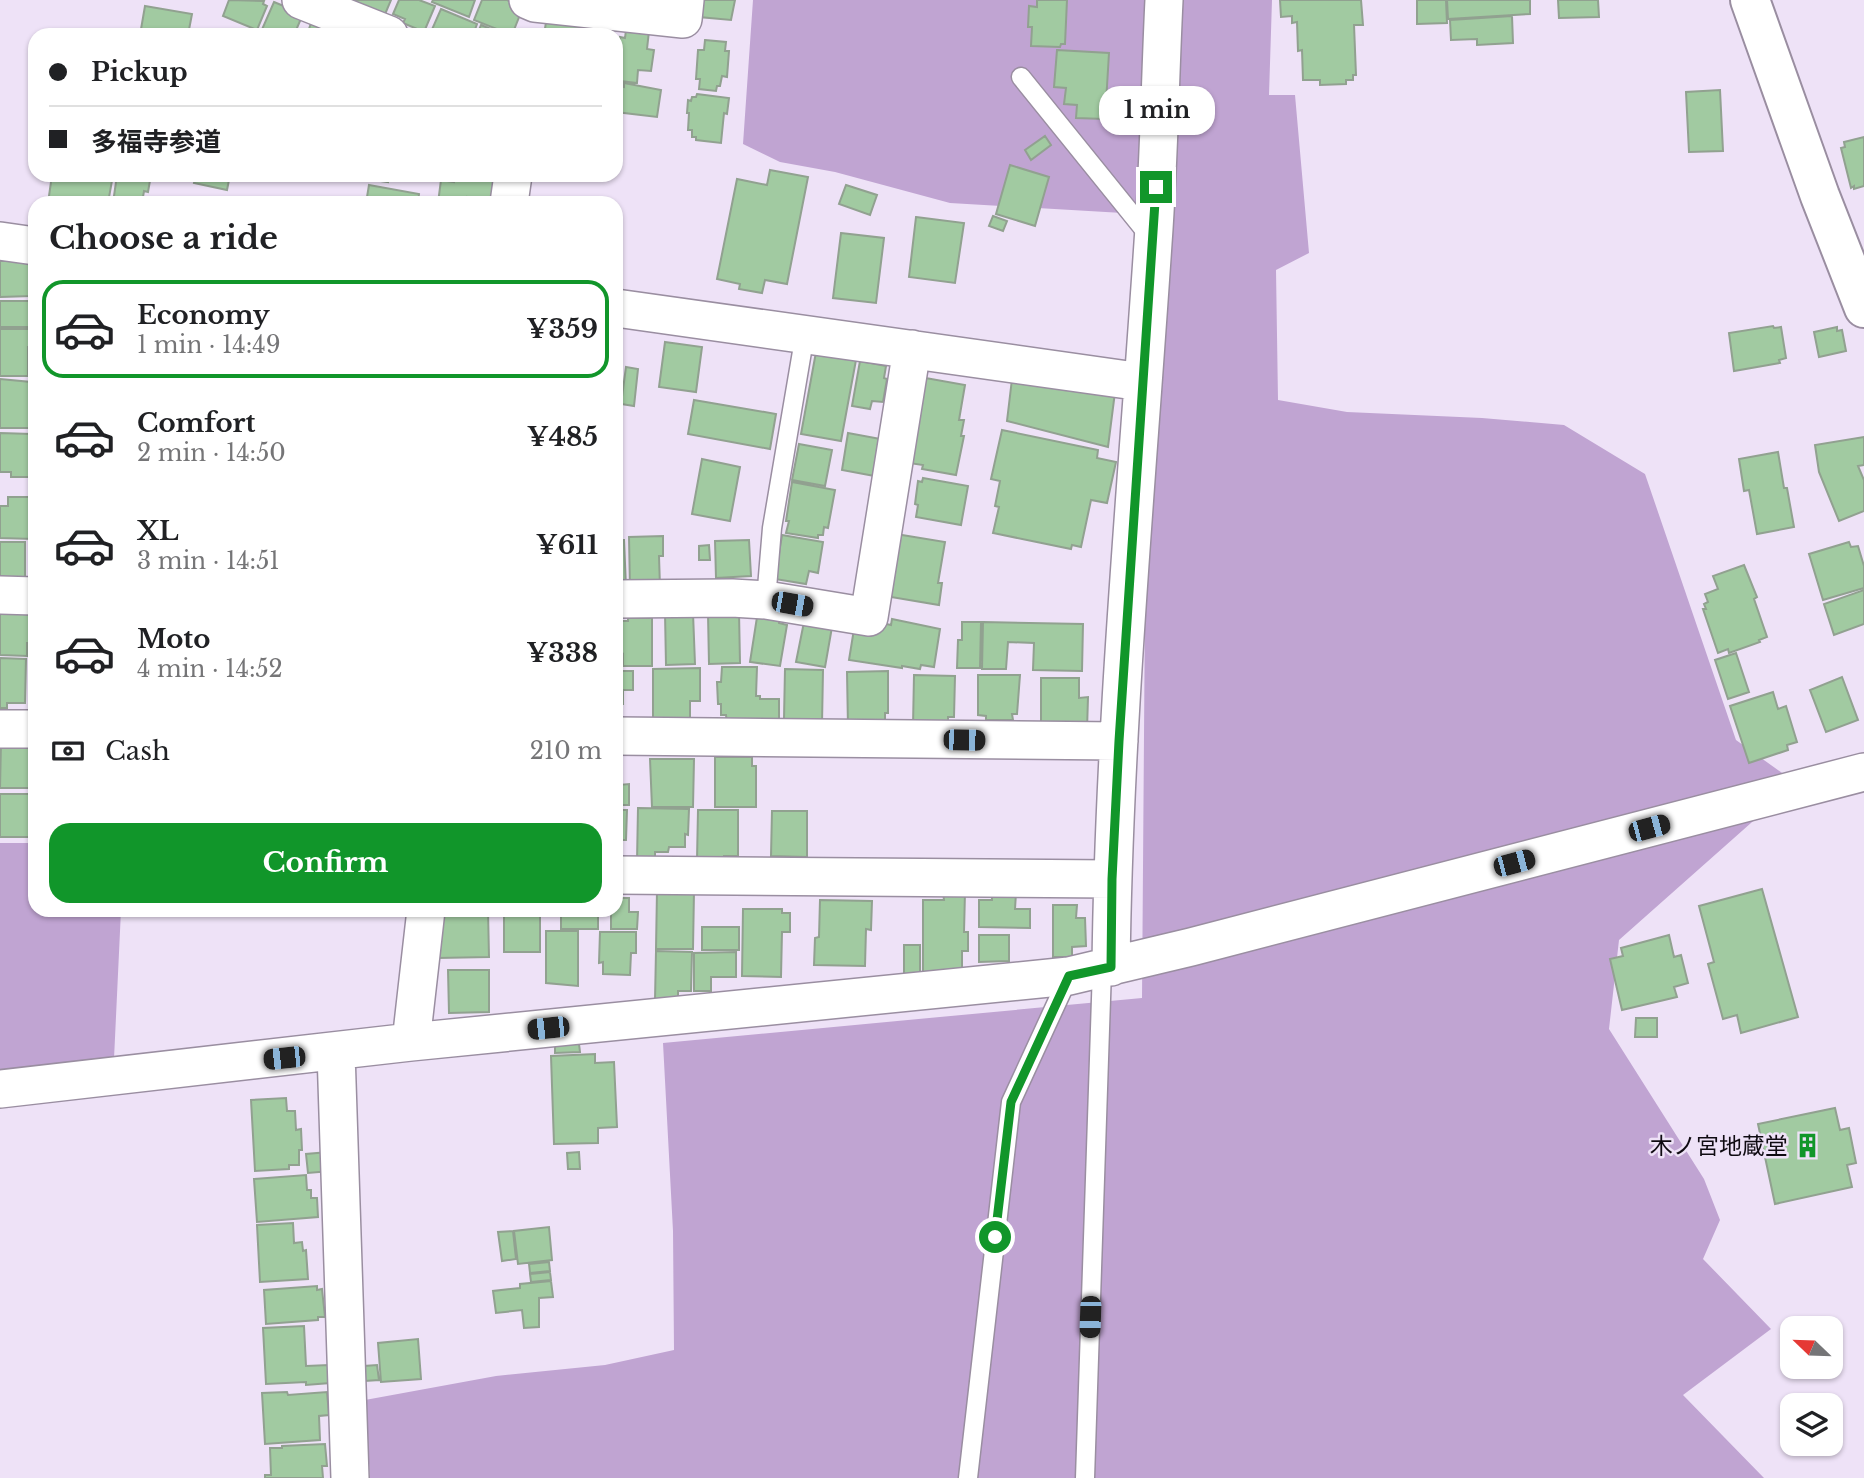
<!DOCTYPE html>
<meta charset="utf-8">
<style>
body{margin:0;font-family:"Libre Baskerville","Noto Sans JP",serif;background:#f2f2f2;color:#202124;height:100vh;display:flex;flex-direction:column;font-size:26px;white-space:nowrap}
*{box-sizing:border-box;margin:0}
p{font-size:23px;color:#757577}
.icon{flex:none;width:38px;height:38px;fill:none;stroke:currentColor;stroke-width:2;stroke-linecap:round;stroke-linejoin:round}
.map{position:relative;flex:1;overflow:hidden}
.details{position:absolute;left:28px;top:196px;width:595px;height:721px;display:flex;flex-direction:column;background:#fff;border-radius:21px;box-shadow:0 2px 5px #0004}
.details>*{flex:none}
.guide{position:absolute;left:28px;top:28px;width:595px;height:154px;border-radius:21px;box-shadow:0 2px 5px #0004;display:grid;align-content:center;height:154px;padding:0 21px;background:#fff}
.needle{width:46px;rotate:293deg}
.tools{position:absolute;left:1780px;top:1316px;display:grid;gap:14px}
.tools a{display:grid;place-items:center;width:63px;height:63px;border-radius:14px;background:#fff;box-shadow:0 2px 5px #0004;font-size:35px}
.end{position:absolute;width:32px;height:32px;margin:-16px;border:9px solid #11962a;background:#fff;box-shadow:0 0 0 4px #fff}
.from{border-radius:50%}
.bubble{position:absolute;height:49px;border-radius:21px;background:#fff;box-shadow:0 2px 5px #0004;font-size:23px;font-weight:800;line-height:49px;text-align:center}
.car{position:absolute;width:21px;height:42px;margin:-21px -10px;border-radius:9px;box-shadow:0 0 5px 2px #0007;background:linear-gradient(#222 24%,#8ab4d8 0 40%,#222 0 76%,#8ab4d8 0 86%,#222 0)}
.guide b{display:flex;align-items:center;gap:24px;height:66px;font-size:26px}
.guide b+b{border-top:2px solid #e0e0e0}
.guide i{width:18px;height:18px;background:#202124}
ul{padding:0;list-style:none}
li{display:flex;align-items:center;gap:21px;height:98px;margin:0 14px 10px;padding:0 7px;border:4px solid transparent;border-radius:21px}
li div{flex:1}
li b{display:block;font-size:26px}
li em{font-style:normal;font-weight:800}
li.selected{border-color:#11962a}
li>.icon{width:63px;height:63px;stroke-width:1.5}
h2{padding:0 21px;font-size:32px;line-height:84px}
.pay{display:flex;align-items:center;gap:18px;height:77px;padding:0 21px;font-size:26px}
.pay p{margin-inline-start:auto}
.cta{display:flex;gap:14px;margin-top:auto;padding:14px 21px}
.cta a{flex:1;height:80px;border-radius:21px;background:#11962a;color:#fff;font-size:28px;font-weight:800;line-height:80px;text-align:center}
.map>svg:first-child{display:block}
</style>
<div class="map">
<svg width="1864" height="1478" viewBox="0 0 1864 1478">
<rect width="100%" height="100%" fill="#eee2f7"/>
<path fill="#c0a4d2" d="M753 0H1272L1269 95H1295L1309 253 1276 270 1278 400 1347 412 1482 418 1564 425 1645 474 1736 740 1796 783 1619 940 1609 1029 1704 1179 1720 1220 1703 1259 1771 1329 1683 1395 1764 1478H370L365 1400 496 1376 605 1365 674 1350 673 1231 663 1043 1142 998 1145 604 1174 216 950 203 835 172 780 162 743 144Z
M0 843H35V910H121L114 1059 0 1070Z"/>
<path fill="#a1caa1" stroke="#91a190" stroke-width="2" d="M229 0 264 1 263 4 267 6 257 30 223 16Z
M351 0H391L383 19Z
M399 0H419L435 6 424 32 403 23 405 19 393 14Z
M433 0H475L469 17 432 2Z
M482 0H507L523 7 512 35 474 20Z
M700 0H735L731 20 699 17Z
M1037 0H1067L1065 44H1061L1060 47 1031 46 1032 27H1028L1029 6 1037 7Z
M1280 0H1361L1363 25H1354L1356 75H1353V80H1346V84L1320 85V80H1303L1302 50 1298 51 1297 22 1292 23V16L1281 17Z
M1417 0H1446L1447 23 1417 24Z
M1447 0H1530V14L1448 19Z
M1558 0H1598L1599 17 1559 18Z
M274 2 303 14 294 35 260 34Z
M145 6 192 14 188 35H140Z
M441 9 477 24 473 35 430 34Z
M1512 16 1513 43 1477 45V39L1451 40 1450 20Z
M312 20 348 35H307Z
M546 22 586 27V35H544Z
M627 22H650L647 49 654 50 651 71 638 70 637 83 620 81 621 68H617L620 37 625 38Z
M481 25 505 35H477Z
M705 40 726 42 725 51H729L727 77 722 76 720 86H717L716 91 699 89 700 79H696L698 50H704Z
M1057 50 1109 53 1105 119 1076 118 1077 105 1064 104 1066 88 1054 87Z
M624 83 661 90 657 117 616 112V90H619V86L624 87Z
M1720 90 1723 151 1689 152 1686 92Z
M697 94 729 98 727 114 724 113 721 143 696 140V137H692V130H688L689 113H687L688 100 691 101 692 97H696Z
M1045 136 1051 145 1031 160 1025 150Z
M1864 137V186L1854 189V186L1851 188 1841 148 1845 147 1844 142Z
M1010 165 1049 177 1035 226 996 214Z
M770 170 808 177 787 284 765 280 762 293 739 289 740 284 717 279 737 179 767 185Z
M52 175H113L108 203H48Z
M117 175H151L148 192 144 191 142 203H113Z
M196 175H230L227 190 194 183Z
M367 175H396H389L388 182 366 179Z
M455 175H497L494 201 467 197 466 203H438L441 180 454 182Z
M369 185 419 194 418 203H366Z
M846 185 877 195 870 215 839 204Z
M993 216 1007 221 1003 231 989 226Z
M916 217 964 223 955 283 909 277Z
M841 233 884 238 876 303 833 298Z
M33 260 31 296 0 297V261Z
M0 301H31L32 305H35V323H31V327H0Z
M1773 326 1774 328 1781 327 1786 358 1779 360 1780 363 1734 371 1729 333Z
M1837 327V331L1842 330 1846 351 1819 357 1814 332Z
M0 329H32V347H28V376H0Z
M665 342 702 347 696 392 659 387Z
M816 352 856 360 841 441 801 434Z
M860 361 886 366 884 378 887 379 883 402 872 401 870 409 852 406Z
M626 367 638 369 634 406 621 404Z
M920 377 965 385 959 420H964L961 436H964L956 475 922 469 923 465 909 463Z
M0 379 31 382V428H0Z
M1012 379 1115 392 1108 447 1007 421Z
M694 400 776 414 770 449 688 434Z
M1002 430 1098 450 1097 458 1116 462 1107 503 1091 500 1081 547 1072 545 1071 549 993 533 999 507 995 506 1000 481 991 479Z
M0 433 31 434V477H11V472H0Z
M848 433 886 440 880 477 842 470Z
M1864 437V465L1858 466 1864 480V511L1839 521 1819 472 1815 445Z
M799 444 832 450 825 486 792 480Z
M1778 452 1784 488H1787L1794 527 1757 534 1749 490 1744 491 1739 459Z
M702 459 740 467 730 521 692 514Z
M923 478 968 486 961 525 916 517 918 505 915 504 918 481 922 482Z
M792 482 835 490 828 528 824 527 823 535H818V538L786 533 789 521H786Z
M8 497H34L33 539 0 538V506H8Z
M896 534 945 542 938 583H942L939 605 885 596Z
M782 535 823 542 818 573 809 571 806 584 775 579Z
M663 536V556H659L660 587 630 588 629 537Z
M616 540H624L626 587H616Z
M749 540 751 576 716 578 715 541Z
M0 542H25V577L0 578Z
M1849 542 1851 547 1858 546 1864 566V588L1823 600 1809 554Z
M709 545 710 560H699V546Z
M1744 565 1757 597 1754 599 1767 637 1759 640 1760 642 1729 653 1728 649 1718 653 1703 609H1706L1704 604 1708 602 1705 594 1718 589 1713 576Z
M1864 590V624L1834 635 1824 604Z
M739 612 740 663 709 664 708 614Z
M0 613 32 614V643H27V656L0 655Z
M665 613H693L695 664 666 665Z
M757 617 779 620V623L787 625 780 666 750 662Z
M628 618H652V666H623V654L620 655V621H628Z
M892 619 940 629 934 667 921 665 920 669 902 666V668L849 660 854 629 877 622 891 625Z
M804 622 832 627 825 667 796 662Z
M962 622H981L980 668H957L958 640H962Z
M983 622 1083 624 1082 671 1033 670 1034 643 1008 642 1006 669H982Z
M1736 653 1749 692 1728 699 1715 660Z
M0 658 26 659 25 703H7V708H0Z
M722 667H757L756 696H760V699H779V724H727L726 715H721V704H718L717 682H721Z
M700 668V701H690V721H653V669Z
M785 669 823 670 822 724 784 719Z
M616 671H633V690H623V704H619L618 718H616Z
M888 671V713H885V724L848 727 847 672Z
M914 675 955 676 954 717H948V727L913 726Z
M978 675H1020L1017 714H1012L1013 720H986V716L978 715Z
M1842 677 1858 720 1826 732 1810 690Z
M1041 678H1079V698L1088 697 1087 730 1041 729Z
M1773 692 1778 709 1786 706 1797 742 1787 745 1788 750 1749 763 1730 706Z
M1 743H35V788H0Z
M715 757H752V766H756V807H715Z
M650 759H694L693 807H652Z
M616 761H619V785L629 784V805H616Z
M0 794H35V837H0Z
M638 808 689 809 688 835 685 834V847H669L668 852H655V862H637Z
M616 810H627L626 840H616Z
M698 810H738V856H724V860H697Z
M772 811H807V857L771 856Z
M1762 889 1798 1017 1741 1033 1737 1015 1723 1019 1708 964 1714 962 1699 906Z
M657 891H694L693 949H656Z
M943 892H965L964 932H968V951H962V971L923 972V900H944Z
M992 893H1016L1015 909H1030V928L979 927V900H992Z
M616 898H629V912H638L637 929H611V912L605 910H616Z
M820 900 872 901 871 930 866 929 865 966 814 965 815 938 819 937Z
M1053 905H1077L1076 918H1085L1086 946 1072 947V957H1053Z
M743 909H782V913H790V932H782L781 977 742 976Z
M446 910H488L489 957 438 958 437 914H446Z
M504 910H540V952H504Z
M551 910H598V929H561V916H551Z
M702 927H739V950H702Z
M546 931H578V986L546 983Z
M600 932H636V953H631L630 975 603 974V962L599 963Z
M979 935H1009V961L979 962Z
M1669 935 1674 957 1681 955 1688 983 1674 987 1677 997 1622 1010 1610 959 1623 956 1621 948Z
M904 945H920V975H904Z
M656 951 692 952 691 991H678V1001L655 1000Z
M736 952V977H711V991H694V953Z
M448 970H489V1012L449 1013Z
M1636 1018H1657V1037H1635Z
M578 1036 580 1052 555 1053V1038Z
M595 1054V1063L614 1062 617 1127 598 1128V1143L554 1144 551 1056Z
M286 1098 287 1111H295L296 1130 301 1129 302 1150H299V1165H289V1169L255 1171 251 1100Z
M1835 1108 1840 1130 1849 1128 1856 1163 1847 1165 1852 1187 1775 1204 1758 1124Z
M328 1152 330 1171 308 1173 306 1154Z
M579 1152 580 1169H568L567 1153Z
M306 1175 307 1190H311V1198H317L318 1217 257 1222 254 1179Z
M293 1223 294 1243 302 1242 303 1251 306 1250 308 1279 260 1282 257 1225Z
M549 1227 552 1260 518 1264 514 1231Z
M513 1231 516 1259 502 1261 498 1232Z
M549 1262 550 1271 530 1273 529 1264Z
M550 1272 551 1280 531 1282 530 1274Z
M551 1281 553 1297 539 1298V1327L524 1328 522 1310 496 1313 493 1291 520 1288V1284Z
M317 1286V1290L322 1289 325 1317H318V1320L266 1324 264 1290Z
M304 1326 306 1366 329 1365 330 1383 306 1385V1382L266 1384 263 1328Z
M418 1339 421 1379 381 1382 378 1343Z
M377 1365 379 1380 365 1381 364 1366Z
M287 1392 288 1395 327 1392 329 1415 319 1416 320 1440 265 1444 262 1393Z
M325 1444 327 1466H322L323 1478H265V1475H271L270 1448H282V1446Z"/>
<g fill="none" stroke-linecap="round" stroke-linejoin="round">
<defs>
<path id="lane" d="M1021 77 1151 238
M766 600 772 528 805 334
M968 1478 1011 1102 1069 976
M1085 1478 1102 969"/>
<path id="street" d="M301 0 389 35
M528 0 535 3 683 19 685 0
M509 203 513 175
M0 241 35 246
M616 308 1142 382
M0 595 35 596
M616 599 732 598 766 600 869 617 912 349
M0 729H35
M616 736 1119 741
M616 875 1112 879
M1111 967C1114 725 1137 484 1153 243 1159 162 1160 81 1164 0
M411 1042 426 910
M336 1052 350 1478
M0 1089 411 1042 1069 976 1191 947 1864 772"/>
<path id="secondary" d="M1750 0 1820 196 1864 308"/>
</defs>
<use href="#lane" stroke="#9a8ea1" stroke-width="21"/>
<use href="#street" stroke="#9a8ea1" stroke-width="40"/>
<use href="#secondary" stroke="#9a8ea1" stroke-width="42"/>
<use href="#lane" stroke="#fff" stroke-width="18"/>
<use href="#street" stroke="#fff" stroke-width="37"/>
<use href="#secondary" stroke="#fff" stroke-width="38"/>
</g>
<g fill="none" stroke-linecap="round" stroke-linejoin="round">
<path stroke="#11962a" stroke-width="9" d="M995 1237 1011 1102 1069 976 1111 967 1112 879 1119 741 1156 187"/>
</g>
<defs>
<symbol id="building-bare" viewBox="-9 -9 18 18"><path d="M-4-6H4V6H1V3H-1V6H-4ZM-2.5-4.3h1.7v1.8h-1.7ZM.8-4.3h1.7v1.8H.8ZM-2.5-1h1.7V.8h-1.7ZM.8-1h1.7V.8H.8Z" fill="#11962a" stroke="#eee2f7" stroke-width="2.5" paint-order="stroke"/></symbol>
</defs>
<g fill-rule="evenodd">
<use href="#building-bare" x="1790" y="1128" width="35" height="35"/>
</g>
<g text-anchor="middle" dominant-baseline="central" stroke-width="5" stroke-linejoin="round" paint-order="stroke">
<g font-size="23" fill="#0f0b12" stroke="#eee2f7" text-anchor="end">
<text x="1788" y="1146">木ノ宮地蔵堂</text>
</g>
</g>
</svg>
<div class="tools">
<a><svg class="needle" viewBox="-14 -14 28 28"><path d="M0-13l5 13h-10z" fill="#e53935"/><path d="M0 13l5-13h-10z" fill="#757577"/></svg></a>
<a><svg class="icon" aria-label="layers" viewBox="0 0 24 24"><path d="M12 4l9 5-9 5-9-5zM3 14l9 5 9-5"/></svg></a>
</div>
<i class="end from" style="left:995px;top:1237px"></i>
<i class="end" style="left:1156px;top:187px"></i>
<div class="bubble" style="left:1099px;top:86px;width:116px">1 min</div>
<i class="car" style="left:792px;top:604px;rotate:100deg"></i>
<i class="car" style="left:964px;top:740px;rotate:91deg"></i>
<i class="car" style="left:1649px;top:828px;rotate:75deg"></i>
<i class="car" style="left:1514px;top:863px;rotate:75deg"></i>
<i class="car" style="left:548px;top:1028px;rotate:264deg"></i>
<i class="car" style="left:284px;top:1058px;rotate:264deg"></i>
<i class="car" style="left:1090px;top:1317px;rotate:182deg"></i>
<div class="guide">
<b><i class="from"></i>Pickup</b>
<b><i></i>多福寺参道</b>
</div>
<section class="details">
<h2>Choose a ride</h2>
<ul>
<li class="selected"><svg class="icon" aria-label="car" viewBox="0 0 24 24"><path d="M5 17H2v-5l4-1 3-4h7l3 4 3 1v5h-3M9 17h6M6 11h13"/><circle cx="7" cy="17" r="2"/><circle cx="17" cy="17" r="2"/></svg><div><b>Economy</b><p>1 min · 14:49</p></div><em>¥359</em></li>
<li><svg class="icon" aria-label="car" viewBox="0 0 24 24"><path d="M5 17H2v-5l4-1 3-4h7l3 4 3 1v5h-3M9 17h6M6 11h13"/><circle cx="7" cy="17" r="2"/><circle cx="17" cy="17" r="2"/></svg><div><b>Comfort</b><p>2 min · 14:50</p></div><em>¥485</em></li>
<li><svg class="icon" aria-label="car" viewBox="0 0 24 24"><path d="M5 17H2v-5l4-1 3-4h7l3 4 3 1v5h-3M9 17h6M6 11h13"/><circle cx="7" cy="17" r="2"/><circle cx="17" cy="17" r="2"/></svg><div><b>XL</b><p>3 min · 14:51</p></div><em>¥611</em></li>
<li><svg class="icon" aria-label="car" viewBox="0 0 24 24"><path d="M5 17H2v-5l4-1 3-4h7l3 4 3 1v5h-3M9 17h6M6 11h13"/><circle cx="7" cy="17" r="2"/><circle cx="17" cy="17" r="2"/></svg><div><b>Moto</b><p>4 min · 14:52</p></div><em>¥338</em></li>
</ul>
<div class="pay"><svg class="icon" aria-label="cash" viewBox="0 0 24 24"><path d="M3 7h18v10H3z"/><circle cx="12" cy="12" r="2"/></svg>Cash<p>210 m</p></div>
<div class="cta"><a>Confirm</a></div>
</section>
</div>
